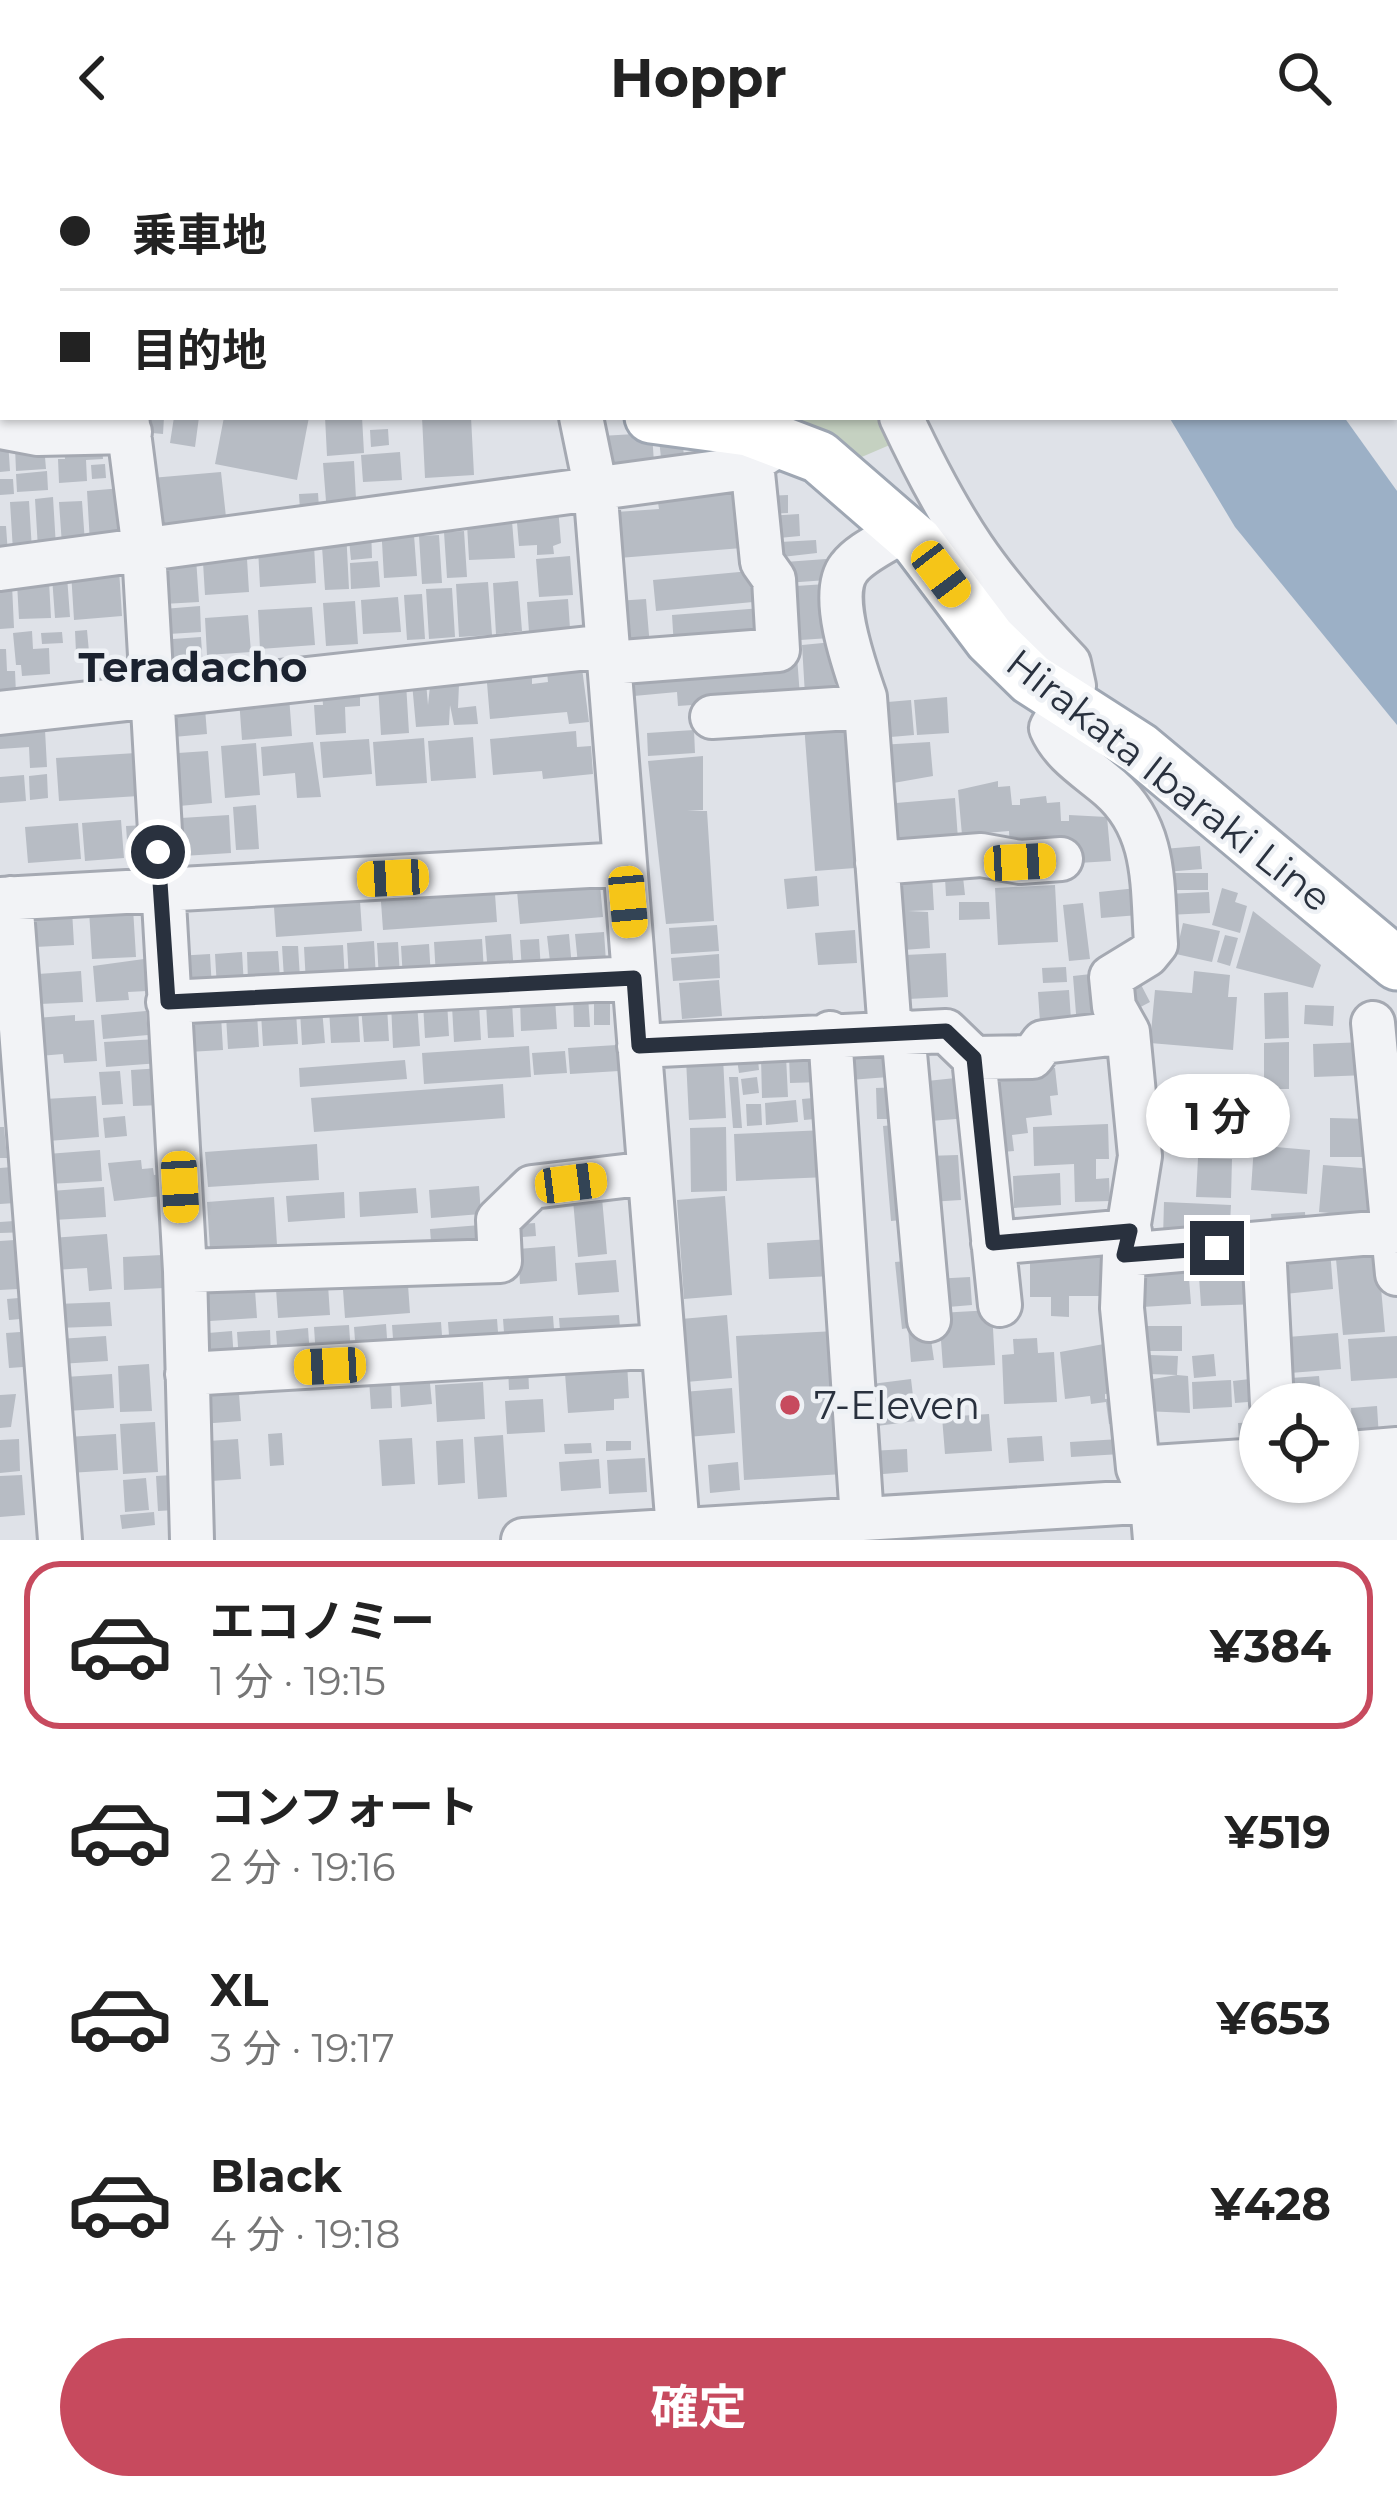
<!DOCTYPE html>
<html lang="ja">
<meta charset="utf-8">
<style>
body{margin:0;font-family:Montserrat,"Noto Sans JP",sans-serif;background:#f2f2f2;color:#222;height:100vh;display:flex;flex-direction:column;font-size:45px;white-space:nowrap}
*{box-sizing:border-box;margin:0}
p{font-size:39px;color:#767676}
.icon{flex:none;width:66px;height:66px;fill:none;stroke:currentColor;stroke-width:2;stroke-linecap:round;stroke-linejoin:round}
.map{position:relative;height:1384px;overflow:hidden}
.panel{display:flex;flex-direction:column;background:#fff;flex:1}
.panel>*{flex:none}
.guide{position:absolute;left:0px;top:0px;width:1398px;height:264px;box-shadow:0 3px 9px #0004;display:grid;align-content:center;height:264px;padding:0 60px;background:#fff}
.controls{position:absolute;left:1239px;top:1227px;display:grid;gap:24px}
.controls a{display:grid;place-items:center;width:120px;height:120px;border-radius:50%;background:#fff;box-shadow:0 3px 9px #0004;font-size:60px}
.end{position:absolute;width:54px;height:54px;margin:-27px;border:15px solid #29313e;background:#fff;box-shadow:0 0 0 6px #fff}
.from{border-radius:50%}
.bubble{position:absolute;height:84px;border-radius:42px;background:#fff;box-shadow:0 3px 9px #0004;font-size:39px;font-weight:700;line-height:84px;text-align:center}
.car{position:absolute;width:36px;height:72px;margin:-36px -18px;border-radius:15px;box-shadow:0 0 9px 3px #0007;background:linear-gradient(#f5c518 24%,#345 0 40%,#f5c518 0 76%,#345 0 86%,#f5c518 0)}
.guide b{display:flex;align-items:center;gap:42px;height:114px;font-size:45px}
.guide b+b{border-top:3px solid #e0e0e0}
.guide i{width:30px;height:30px;background:#222}
ul{padding:21px 0 0;list-style:none}
li{display:flex;align-items:center;gap:36px;height:168px;margin:0 24px 18px;padding:0 36px;border:6px solid transparent;border-radius:36px}
li div{flex:1}
li b{display:block;font-size:45px}
li em{font-style:normal;font-weight:700}
li.current{border-color:#c74a5e}
li>.icon{width:108px;height:108px;stroke-width:1.5}
.button{display:flex;gap:24px;margin-top:auto;padding:24px 60px}
.button a{flex:1;height:138px;border-radius:72px;background:#c74a5e;color:#fff;font-size:48px;font-weight:700;line-height:138px;text-align:center}
header{display:flex;justify-content:space-between;align-items:center;height:156px;padding:0 60px;background:#fff;font-size:54px;font-weight:700}
.map>svg:first-child{display:block}
</style>
<header><svg class="icon" aria-label="back" viewBox="0 0 24 24"><path d="M15 5l-7 7 7 7"/></svg>Hoppr<svg class="icon" aria-label="search" viewBox="0 0 24 24"><circle cx="10" cy="10" r="6"/><path d="M15 15l6 6"/></svg></header>
<div class="map">
<svg width="1397" height="1384" viewBox="0 0 1397 1384">
<rect width="100%" height="100%" fill="#dfe2e8"/>
<path fill="#c5d1c1" d="M764 261H878L892 288 857 303Z"/>
<path fill="#9cb0c6" d="M1169 261H1344L1397 335V569L1235 371Z"/>
<path fill="#b7bcc4" d="M142 261H164L163 278 141 276Z
M174 261H199L195 291 170 287Z
M224 261H309L297 324 215 308Z
M325 261H362L364 297 327 300Z
M422 261H471L474 319 425 322Z
M388 273 389 289 371 291 370 274Z
M652 277 654 307 604 310 601 280Z
M682 281 684 300 661 302 659 283Z
M0 284H8L10 315 0 316Z
M44 289 46 313 16 315 15 291Z
M102 289 103 303 86 304 87 325 59 327 58 303H65L64 291Z
M400 296 402 324 363 326 361 299Z
M354 305 356 343 326 345 323 307Z
M105 308 106 322 92 323 91 309Z
M47 315 48 334 17 336 16 318Z
M221 316 226 361 155 368 151 322Z
M0 323H13L14 338 0 339Z
M737 330 742 392 619 402 616 356 659 353 657 340Z
M122 332 125 385 90 387 87 335Z
M318 337 319 352 300 354 299 338Z
M788 339V357L766 358 765 340Z
M53 341 56 391 38 392 35 343Z
M29 345 32 394 13 395 10 346Z
M82 345 85 387 62 389 59 346Z
M558 351 561 387 553 390 554 398 537 399V389L519 390 516 355Z
M799 358 800 380 768 383 767 360Z
M413 365 417 420 384 422 381 368Z
M512 365 515 402 469 404 467 368Z
M0 370H6L8 398H0Z
M371 371 372 402 351 404 348 373Z
M346 374 349 433 325 434 321 376Z
M464 375 467 421 447 422 444 376Z
M439 379 442 427 422 428 419 380Z
M816 384 817 397 782 401 780 386Z
M314 389 316 427 260 431 258 392Z
M570 400 573 439 539 441 536 403Z
M196 402 199 446 163 448 160 405Z
M247 403 249 436 205 439 203 406Z
M826 403 827 424 786 427 785 406Z
M378 405 380 431 351 433 350 407Z
M119 413 122 460 74 464 71 416Z
M761 414 764 445 656 455 653 424Z
M67 420 70 461 55 462 52 421Z
M49 425 51 462 19 463 17 427Z
M518 425 522 475 496 478 493 427Z
M488 426 492 479 459 481 456 428Z
M826 428 830 482 785 485 781 431Z
M12 429 14 472 0 473V430Z
M452 432 455 481 429 483 426 433Z
M422 438 425 483 407 484 404 439Z
M398 441 401 476 363 478 361 444Z
M568 443 570 473 529 476 527 446Z
M646 443 650 491 619 493 616 445Z
M355 445 358 488 326 490 323 447Z
M200 450 201 476 152 479 151 454Z
M312 451 315 489 260 493 258 454Z
M762 452 764 484 674 491 672 459Z
M248 459 251 496 207 499 205 462Z
M87 474 89 496H76L75 475Z
M32 475 33 493 49 492 50 518 22 520 21 509H16L13 477Z
M62 476 63 487 42 488 41 477Z
M201 481 203 513 161 516 159 484Z
M833 486 836 537 805 539 802 489Z
M0 493H6L7 515H15L16 538 0 539Z
M797 500 800 541 678 550 677 536 623 541 621 519Z
M532 510V528L548 526 547 516 582 512 589 566 569 568 567 556 490 563 486 515Z
M426 526 428 549 430 530 459 528 458 552 476 550 478 568 454 569 450 549 449 569 416 571 412 527Z
M406 527 409 577 381 579 378 529Z
M360 533V550L345 551 346 577 316 579 314 549H323L322 536Z
M289 540 292 580 242 584 239 543Z
M947 541 949 577 917 579 914 544Z
M911 544 914 579 879 582 876 547Z
M205 552 207 578 162 582 160 556Z
M844 565 855 712 815 715 804 568Z
M36 570V574H45L47 611 30 612 29 591 0 593V572Z
M694 574 695 597 648 600 647 577Z
M576 575 577 591 591 590 593 618 543 623 542 615 493 619 490 583Z
M473 581 476 622 431 625 428 585Z
M424 582 427 627 376 630 373 586Z
M369 583 372 618 323 622 320 586Z
M313 586 321 641 297 642 295 617 263 620 261 591Z
M930 586 933 620 882 629 879 589Z
M256 587 260 639 225 642 221 590Z
M208 595 212 647 168 651 163 598Z
M136 597 139 640 59 645 56 602Z
M703 600V654L687 655H707L714 765 666 768 648 605Z
M47 618 48 642 30 644 29 620Z
M24 619 26 645 0 647V621Z
M998 625V631L1010 630 1012 649H1020V643L1046 640 1047 647 1060 646 1061 665H1069V659L1107 661 1111 705 1062 708 1010 693 1009 675 962 679 958 634Z
M955 642 958 683 887 688 884 648Z
M256 649 259 693 236 694 233 651Z
M229 659 231 697 183 700 181 662Z
M121 664 124 702 85 705 82 667Z
M78 667 81 703 28 707 25 671Z
M146 669 148 697 128 699 126 670Z
M1200 690 1202 713 1165 716 1163 693Z
M1164 717H1208V734H1163Z
M599 718 603 761 520 768 516 724Z
M932 719 934 754 908 755 928 756 930 792 903 794 894 722Z
M817 720 819 750 787 753 784 723Z
M963 721 965 739 946 740 945 722Z
M494 724 497 766 383 774 380 732Z
M1055 729 1058 786 998 789 995 732Z
M359 730 362 775 276 781 273 736Z
M1137 732 1139 759 1101 762 1099 736Z
M1222 732 1238 737 1235 746 1247 750 1240 777 1212 769Z
M1209 736 1210 757 1167 759 1166 738Z
M959 746H989L990 763 959 764Z
M1083 747 1090 803 1069 805 1063 749Z
M133 752 136 801 92 803 89 754Z
M72 754 74 789 35 791 33 756Z
M1253 755 1321 809 1313 832 1236 812Z
M1183 767 1220 775 1212 806 1176 798Z
M717 769 719 795 671 798 669 772Z
M855 774 857 807 818 809 815 777Z
M604 776 606 806 578 808 575 778Z
M511 778 514 816 488 818 485 780Z
M569 778 572 812 551 814 547 780Z
M1225 779 1238 782 1230 810 1217 806Z
M482 783 484 816 436 821 434 786Z
M539 783 541 814 522 815 520 784Z
M374 785 376 823 349 825 347 787Z
M398 786 400 821 379 823 377 787Z
M429 788 431 822 403 823 401 790Z
M343 789 345 826 306 828 304 791Z
M282 790H298L300 822H284Z
M278 795 280 823 248 825 247 796Z
M242 796 244 830 217 832 215 798Z
M946 797 948 841 908 843 905 799Z
M210 798 212 833 178 835 176 800Z
M719 798 720 822 673 825 671 802Z
M144 803 147 835 128 836 129 844 96 846 93 810Z
M1066 811 1067 826 1043 827 1042 812Z
M81 815 83 846 40 848 38 818Z
M1194 815 1230 819 1228 841H1237L1233 894 1150 887 1155 834 1192 837Z
M1100 817 1105 868 1077 870 1073 820Z
M1137 821 1150 846 1133 855 1120 830Z
M719 824 722 860 682 863 679 827Z
M1069 834 1071 864 1040 866 1038 836Z
M1288 836 1289 882 1265 883 1264 837Z
M588 839 590 871H574L573 840Z
M594 840 610 841V869H594Z
M555 842 557 873 521 875 520 843Z
M447 845 449 880 425 882 423 847Z
M417 846 420 890 393 892 391 847Z
M512 846 514 881 488 882 486 848Z
M479 849 481 884 454 886 452 850Z
M1305 849 1334 850 1333 870 1304 868Z
M387 850 389 885 364 886 361 851Z
M358 851 360 886 331 887 329 852Z
M322 853 325 887 302 889 300 855Z
M146 855 148 879 103 883 101 859Z
M296 856 298 888 263 890 261 858Z
M257 858 259 891 228 893 226 860Z
M75 859V865L94 864 97 905 64 907 63 898 39 900 36 862Z
M221 860 223 894 188 896 186 862Z
M158 883 160 907 106 911 104 886Z
M1289 886V933H1264V887Z
M1366 886 1368 919 1314 921 1313 888Z
M617 889 619 915 570 918 568 892Z
M529 890 531 921 424 928 422 897Z
M899 893 901 920 850 924 848 896Z
M757 894 759 914 739 917 736 896Z
M565 895 567 917 534 919 532 897Z
M820 897 821 926 790 927 789 899Z
M786 900 788 941 762 942 761 902Z
M723 901 726 962 689 964 686 903Z
M405 904 407 923 300 931 299 912Z
M983 910 1055 912 1058 939 1050 940 1052 959 1026 962 1028 977 1012 979 1014 995 991 997Z
M162 912 164 949 133 950 131 914Z
M120 915 123 948 102 949 99 916Z
M729 921H738L742 972H733Z
M757 921 759 937 743 939 741 923Z
M965 921 969 962 930 965 927 925Z
M503 928 505 962 314 976 311 942Z
M900 931 902 963H877L876 932Z
M1260 939H1282L1281 977 1260 978Z
M96 940 99 981 48 985 45 943Z
M825 941 827 962 804 964 802 943Z
M1201 942 1242 944 1240 986 1199 984Z
M796 944 798 966 766 969 765 947Z
M746 948H761L762 969 747 970Z
M125 960 127 980 105 982 103 962Z
M1330 962 1371 963V1001H1330Z
M905 968 913 1063 891 1065 883 970Z
M1108 968 1109 1003H1096V1023L1109 1022 1110 1045 1075 1046 1074 1008 1034 1010 1033 971Z
M0 971H4L7 1002H0Z
M726 971 727 1035 691 1036 690 972Z
M826 974 828 1021 736 1025 734 978Z
M317 988 319 1024 208 1031 205 996Z
M1254 989 1310 994 1307 1038 1251 1034Z
M100 994 102 1025 49 1028 47 998Z
M958 999 961 1044 929 1046 926 1000Z
M1198 1002 1232 1003 1231 1042 1196 1041Z
M141 1004 142 1013 153 1012 154 1019 160 1018 162 1040 114 1045 108 1007Z
M1323 1009 1375 1013 1371 1061 1319 1056Z
M12 1011 15 1047 0 1048V1012Z
M1060 1017 1061 1049 1014 1052 1013 1020Z
M479 1030 481 1058 431 1062 429 1034Z
M104 1031 106 1061 53 1064 51 1035Z
M416 1032 418 1057 360 1061 359 1036Z
M344 1036 345 1062 288 1066 286 1040Z
M725 1040 732 1139 684 1143 677 1044Z
M274 1041 277 1089 210 1093 207 1046Z
M602 1042 607 1098 578 1101 573 1044Z
M1164 1046 1231 1049 1229 1084 1163 1082Z
M1305 1056 1306 1076 1273 1078 1271 1058Z
M29 1064 30 1076 0 1077V1066Z
M535 1067 536 1080 508 1082V1069Z
M481 1069 483 1094 432 1098 430 1073Z
M107 1078 112 1133 89 1135 87 1112 53 1114 51 1082Z
M831 1083 833 1120 769 1123 767 1087Z
M15 1084 18 1133 0 1134V1085Z
M555 1090 557 1125 520 1128 518 1093Z
M1330 1093 1333 1133 1275 1139 1272 1099Z
M1030 1095H1103L1104 1140H1069V1161L1051 1160V1141H1030Z
M162 1099 164 1132 124 1134 123 1101Z
M1378 1099 1385 1176 1343 1179 1336 1103Z
M1258 1103 1260 1148 1201 1150 1198 1106Z
M616 1104 619 1136 578 1139 575 1107Z
M919 1104 934 1204 911 1206 908 1172 902 1173 895 1106Z
M1188 1109 1191 1148 1142 1151 1139 1112Z
M970 1121 972 1149 936 1152 933 1123Z
M328 1129 330 1159 278 1162 276 1133Z
M408 1129 410 1157 345 1162 343 1134Z
M255 1134 257 1162 210 1165 208 1137Z
M30 1141 32 1162 9 1164 7 1143Z
M110 1146 112 1170 57 1172 56 1148Z
M992 1154 995 1209 943 1212 939 1157Z
M619 1159 621 1183 561 1187 559 1162Z
M727 1159 732 1222 686 1226 681 1163Z
M553 1160 555 1187 505 1190 503 1163Z
M497 1163 499 1189 450 1193 448 1166Z
M441 1166 443 1193 394 1196 392 1169Z
M386 1168 388 1196 356 1198 354 1171Z
M349 1169 351 1199 316 1201 314 1171Z
M1147 1170H1182V1195H1146Z
M308 1172 310 1201 278 1203 276 1175Z
M270 1174 271 1203 239 1205 237 1176Z
M34 1175 37 1210 9 1212 6 1177Z
M232 1175 234 1204 198 1207 196 1178Z
M836 1175 843 1318 744 1324 736 1180Z
M1338 1177 1341 1213 1277 1218 1275 1182Z
M106 1180 108 1205 59 1208 58 1183Z
M1397 1180V1222L1351 1225 1348 1183Z
M1037 1182 1038 1197 1054 1196 1057 1246 1004 1248 1002 1199 1014 1198 1013 1183Z
M1115 1186 1120 1236 1105 1238V1243L1123 1241 1125 1267 1109 1268 1106 1246 1091 1248 1090 1240 1065 1243 1060 1196Z
M1214 1198 1216 1220 1194 1222 1192 1200Z
M1150 1199 1178 1200 1177 1219 1188 1220 1190 1257 1143 1255 1141 1225 1177 1219 1149 1218Z
M627 1206 629 1242 614 1243V1254L568 1257 565 1217 577 1216V1209Z
M149 1208 152 1255 120 1256 118 1210Z
M528 1210 529 1233 509 1234 508 1211Z
M429 1217 432 1248 401 1251 399 1219Z
M112 1218 114 1252 67 1255 65 1221Z
M1319 1220 1322 1248H1293L1291 1222Z
M391 1222 392 1252 371 1253 369 1223Z
M1258 1222 1261 1245 1235 1247 1233 1225Z
M911 1223 916 1265 869 1271 864 1229Z
M238 1224 241 1265 200 1268 197 1227Z
M1231 1224 1232 1251 1193 1253 1192 1226Z
M483 1226 485 1263 437 1266 435 1229Z
M732 1232 735 1277 687 1281 683 1236Z
M16 1238 11 1271 0 1272V1239Z
M543 1243 545 1276 507 1278 505 1245Z
M1377 1250 1379 1282 1353 1284 1351 1252Z
M989 1258 992 1295 945 1298 942 1261Z
M155 1266 158 1316 123 1318 120 1268Z
M1260 1266V1285L1239 1286 1238 1267Z
M282 1277 284 1309 270 1310 268 1278Z
M116 1278 118 1314 69 1317 67 1281Z
M503 1279 507 1341 478 1343 474 1281Z
M1042 1280 1044 1305 1009 1307 1007 1282Z
M412 1282 415 1328 382 1330 379 1284Z
M19 1283 20 1315 0 1317V1284Z
M238 1283 241 1323 211 1325 208 1285Z
M463 1283 465 1327 438 1329 436 1285Z
M1120 1283 1121 1298 1071 1301 1070 1286Z
M606 1285H631V1294L606 1295Z
M591 1287 592 1297 565 1298 564 1288Z
M907 1293 908 1316 871 1319 870 1295Z
M645 1302 647 1336 609 1338 607 1304Z
M599 1303 601 1332 561 1335 559 1306Z
M738 1306 740 1334 710 1337 708 1309Z
M22 1319 25 1359 0 1361V1320Z
M172 1319 175 1354 158 1355 156 1320Z
M146 1322 149 1354 125 1356 123 1324Z
M154 1356 155 1369 122 1373 120 1359Z"/>
<g fill="none" stroke-linecap="round" stroke-linejoin="round">
<defs>
<path id="minor" d="M158 0 159 3
M564 0 565 3
M814 0 815 3
M1342 0 1343 3
M1395 100 1397 103
M127 261 144 394 185 1115 192 1384
M581 261 595 329 678 1374
M901 261C952 370 986 420 1069 507L1074 530 1051 572C1062 598 1088 613 1110 632 1157 673 1152 729 1156 788L1147 799 1111 821 1114 851 1128 876 1140 1000 1124 1099 1122 1152 1138 1312 1152 1347 1155 1384
M0 271 38 278 130 276
M0 413 740 313 784 285
M609 507 778 494 774 423 762 406 752 307
M0 557 607 490
M712 561 865 551
M877 707 981 699 1020 706 1061 703
M11 742 60 1384
M0 743 625 708
M168 846 634 822
M1373 867 1397 1118
M903 875 929 1164
M890 876 865 541C855 512 828 438 849 412 861 396 888 385 904 374
M830 877 862 1363
M639 890 946 875 974 902 1032 901 1043 886 1128 876
M974 902 1000 1149
M993 1087 1130 1075
M1264 1089 1272 1248
M1124 1099 1397 1075
M185 1115 500 1105 498 1064 532 1031 649 1017
M187 1218 663 1190
M1338 1298 1397 1293
M1138 1312 1260 1304
M1155 1383 1397 1370
M523 1384 1397 1330"/>
<path id="major" d="M0 163H3
M651 261 748 274 819 301 917 386 990 483 1031 523 1140 593 1397 808"/>
</defs>
<use href="#minor" stroke="#a5a9b2" stroke-width="48"/>
<use href="#major" stroke="#9fa7b3" stroke-width="57"/>
<use href="#minor" stroke="#f2f3f6" stroke-width="42"/>
<use href="#major" stroke="#fff" stroke-width="51"/>
</g>
<g fill="none" stroke-linecap="round" stroke-linejoin="round">
<path stroke="#29313e" stroke-width="15" d="M158 696 168 846 634 822 639 890 946 875 974 902 993 1087 1130 1075 1124 1099 1217 1092"/>
</g>
<circle fill="#c74a5e" stroke="#eef1f5" stroke-width="4.5" cx="790" cy="1249" r="12"/>
<g text-anchor="middle" dominant-baseline="central" stroke-width="9" stroke-linejoin="round" paint-order="stroke">
<g font-size="39" fill="#29313e" stroke="#eef1f5">
<text transform="translate(1169 624) rotate(38)">Hirakata Ibaraki Line</text>
</g>
<g font-size="39" fill="#29313e" stroke="#eef1f5" text-anchor="start">
<text x="814" y="1249">7-Eleven</text>
</g>
<g font-size="42" font-weight="bold" fill="#1b222f" stroke="#eef1f5">
<text x="193" y="511">Teradacho</text>
</g>
</g>
</svg>
<div class="controls">
<a><svg class="icon" aria-label="locate" viewBox="0 0 24 24"><circle cx="12" cy="12" r="6"/><path d="M12 2v4M12 18v4M2 12h4M18 12h4"/></svg></a>
</div>
<i class="end from" style="left:158px;top:696px"></i>
<i class="end" style="left:1217px;top:1092px"></i>
<div class="bubble" style="left:1146px;top:918px;width:144px">1 分</div>
<i class="car" style="left:941px;top:418px;rotate:143deg"></i>
<i class="car" style="left:1020px;top:706px;rotate:87deg"></i>
<i class="car" style="left:393px;top:722px;rotate:267deg"></i>
<i class="car" style="left:628px;top:746px;rotate:175deg"></i>
<i class="car" style="left:571px;top:1027px;rotate:83deg"></i>
<i class="car" style="left:180px;top:1031px;rotate:177deg"></i>
<i class="car" style="left:330px;top:1210px;rotate:267deg"></i>
<div class="guide">
<b><i class="from"></i>乗車地</b>
<b><i></i>目的地</b>
</div>
</div>
<section class="panel">
<ul>
<li class="current"><svg class="icon" aria-label="car" viewBox="0 0 24 24"><path d="M5 17H2v-5l4-1 3-4h7l3 4 3 1v5h-3M9 17h6M6 11h13"/><circle cx="7" cy="17" r="2"/><circle cx="17" cy="17" r="2"/></svg><div><b>エコノミー</b><p>1 分 · 19:15</p></div><em>¥384</em></li>
<li><svg class="icon" aria-label="car" viewBox="0 0 24 24"><path d="M5 17H2v-5l4-1 3-4h7l3 4 3 1v5h-3M9 17h6M6 11h13"/><circle cx="7" cy="17" r="2"/><circle cx="17" cy="17" r="2"/></svg><div><b>コンフォート</b><p>2 分 · 19:16</p></div><em>¥519</em></li>
<li><svg class="icon" aria-label="car" viewBox="0 0 24 24"><path d="M5 17H2v-5l4-1 3-4h7l3 4 3 1v5h-3M9 17h6M6 11h13"/><circle cx="7" cy="17" r="2"/><circle cx="17" cy="17" r="2"/></svg><div><b>XL</b><p>3 分 · 19:17</p></div><em>¥653</em></li>
<li><svg class="icon" aria-label="car" viewBox="0 0 24 24"><path d="M5 17H2v-5l4-1 3-4h7l3 4 3 1v5h-3M9 17h6M6 11h13"/><circle cx="7" cy="17" r="2"/><circle cx="17" cy="17" r="2"/></svg><div><b>Black</b><p>4 分 · 19:18</p></div><em>¥428</em></li>
</ul>
<div class="button"><a>確定</a></div>
</section>
